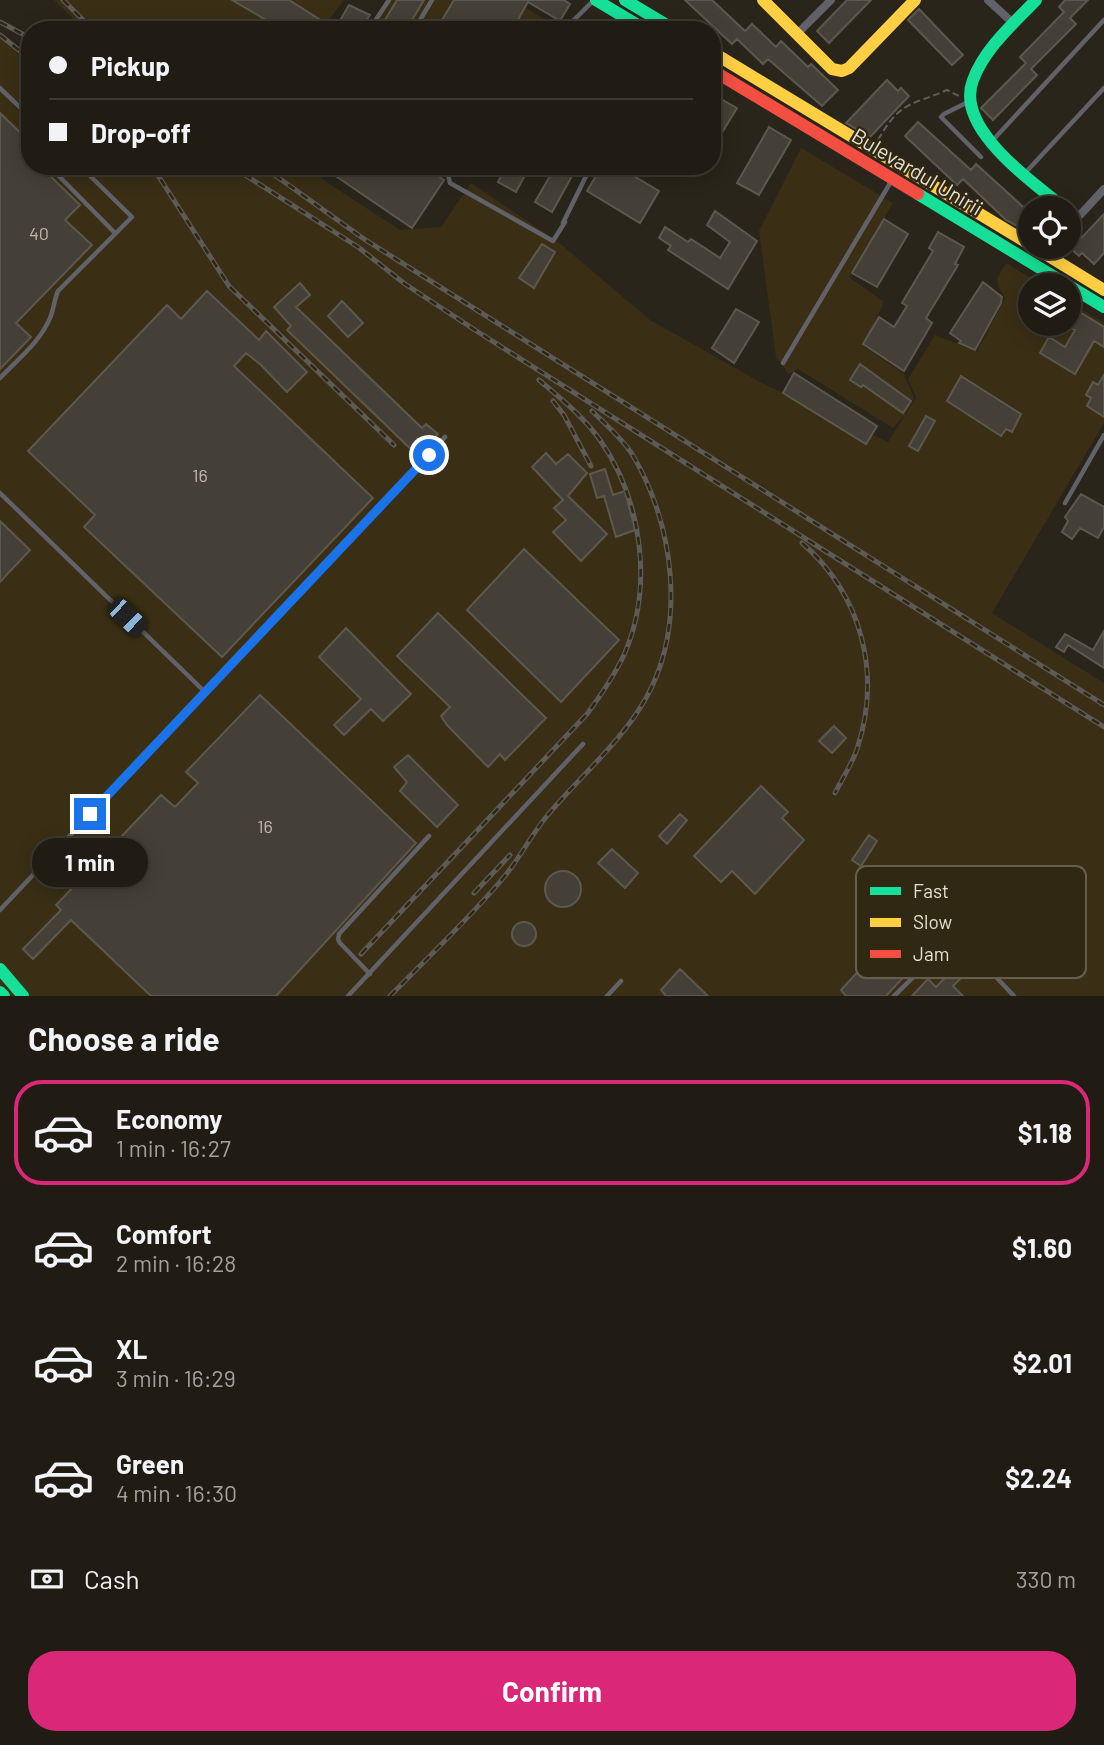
<!DOCTYPE html>
<meta charset="utf-8">
<style>
body{margin:0;font-family:Barlow,sans-serif;background:#28251d;color:#f1f3f6;height:100vh;display:flex;flex-direction:column;font-size:26px;white-space:nowrap}
*{box-sizing:border-box;margin:0}
p{font-size:23px;color:#a2a1a0}
.icon{flex:none;width:38px;height:38px;fill:none;stroke:currentColor;stroke-width:2;stroke-linecap:round;stroke-linejoin:round}
.map{position:relative;height:996px;overflow:hidden}
.details{display:flex;flex-direction:column;background:#201c14;flex:1}
.details>*{flex:none}
.top-card{position:absolute;left:21px;top:21px;width:700px;height:154px;border-radius:28px;box-shadow:0 4px 18px #0003,0 0 0 2px #3d3a34;display:grid;align-content:center;height:154px;padding:0 28px;background:#201c14}
.buttons{position:absolute;left:1018px;top:196px;display:grid;gap:14px}
.buttons a{display:grid;place-items:center;width:63px;height:63px;border-radius:50%;background:#201c14;box-shadow:0 4px 18px #0003,0 0 0 2px #3d3a34;font-size:35px}
.end{position:absolute;width:32px;height:32px;margin:-16px;border:9px solid #1a73e8;background:#fff;box-shadow:0 0 0 4px #fff}
.from{border-radius:50%}
.bubble{position:absolute;height:49px;border-radius:24px;background:#201c14;box-shadow:0 4px 18px #0003,0 0 0 2px #3d3a34;font-size:23px;font-weight:700;line-height:49px;text-align:center}
.car{position:absolute;width:21px;height:42px;margin:-21px -10px;border-radius:9px;box-shadow:0 0 5px 2px #0007;background:linear-gradient(#222 24%,#8ab4d8 0 40%,#222 0 76%,#8ab4d8 0 86%,#222 0)}
.top-card b{display:flex;align-items:center;gap:24px;height:66px;font-size:26px}
.top-card b+b{border-top:2px solid #3d3a34}
.top-card i{width:18px;height:18px;background:#f1f3f6}
ul{padding:0;list-style:none}
li{display:flex;align-items:center;gap:21px;height:105px;margin:0 14px 10px;padding:0 14px;border:4px solid transparent;border-radius:28px}
li div{flex:1}
li b{display:block;font-size:26px}
li em{font-style:normal;font-weight:700}
li.selected{border-color:#db2777}
li>.icon{width:63px;height:63px;stroke-width:1.5}
h2{padding:0 28px;font-size:32px;line-height:84px}
.pay{display:flex;align-items:center;gap:18px;height:77px;padding:0 28px;font-size:26px}
.pay p{margin-inline-start:auto}
.primary-button{display:flex;gap:14px;margin-top:auto;padding:14px 28px}
.primary-button a{flex:1;height:80px;border-radius:28px;background:#db2777;color:#fff;font-size:28px;font-weight:700;line-height:80px;text-align:center}
.map>svg:first-child{display:block}
</style>
<div class="map">
<svg width="1104" height="996" viewBox="0 0 1104 996">
<rect width="100%" height="100%" fill="#2a251a"/>
<path fill="#3a2f15" d="M54 0H344L321 30H85Z
M387 0H513L562 30H369Z
M0 39 30 53V166H309L325 181 400 230 441 227 471 183 558 242 650 320 762 383 888 442 916 398 908 379 935 335 977 352 1005 298 999 288 997 279 1006 263 1042 285H1031V324H1069V302L1104 323V423L992 613 1104 683V996H0Z
M801 148 893 203 849 277 884 302 863 346 904 374 914 398 904 416 893 428 798 369 789 374 776 357 759 231Z"/>
<path fill="#454037" stroke="#5c584e" stroke-width="2" d="M232 0H289L335 29 349 5 370 15 360 30H283Z
M397 0H424L406 30H379Z
M454 0H564L570 4 560 21 528 2 512 30H436Z
M685 0H712L745 31 752 24 776 47 781 41 808 67 811 64 838 90 822 106 768 59 763 64 737 39 732 44Z
M847 0H871L829 43 817 31Z
M1065 0H1088L1070 18 1076 24 1031 69 1037 75 993 120 981 108 1026 63 1020 57 1064 12 1059 7Z
M919 9 963 55 952 65 908 20Z
M887 80 898 91 901 88 909 96 870 137 846 123Z
M712 94 737 108 712 149Z
M0 113 30 142V166H40L80 205 65 220 92 245 16 323 31 337 0 369Z
M918 122 971 170 976 164 1031 214V232L1020 222 1017 226 1006 220 963 179 957 185 905 136Z
M769 127 791 140 759 195 737 183Z
M343 166H423L444 180 412 228 337 177Z
M506 166H530L516 192 498 182Z
M556 166 572 176 552 212 535 202Z
M602 166H617L659 191 640 223 587 191Z
M715 211 757 241 728 289 668 250 671 246 659 238 665 227 688 242 691 239 720 258 730 242 707 225Z
M1104 214V253L1094 264 1082 253 1079 256 1071 249Z
M884 219 908 234 877 287 852 273Z
M938 232 964 247 955 264 958 265 926 318 932 323 904 371 863 344 879 317 894 327 907 306 902 303 933 251 929 248Z
M542 244 555 252 534 288 519 278Z
M983 282 1002 297 1001 303 975 350 959 343 961 341 950 333Z
M300 283 310 295 296 307 422 428 426 424 438 434 418 456 287 330 291 326 274 307Z
M207 291 259 340 266 331 307 372 287 392 261 365 246 353 234 366 373 498 222 657 84 527 95 515 28 451 167 305 181 319Z
M342 301 363 323 348 337 328 316Z
M736 309 759 322 734 363 712 348Z
M1078 311 1104 327V347L1094 341 1075 374 1040 353 1049 337 1065 347 1075 330 1068 327Z
M860 364 911 401 903 413 863 385 861 387 850 380Z
M794 373 877 426 866 444 783 393Z
M1104 375V417L1087 406 1091 398 1086 395 1093 382 1098 385Z
M961 376 1021 414 1012 432 1006 429 1001 436 947 401Z
M926 416 935 421 918 451 909 446Z
M546 453 556 464 568 454 587 473 568 496 607 534 581 561 553 532 566 520 554 508 563 500 532 467Z
M605 469 613 495 625 491 635 530 616 537 604 496 597 498 590 474Z
M1081 494 1104 507V527L1098 538 1080 528 1072 539 1062 532 1068 521 1065 517Z
M0 521 30 550 0 582Z
M524 549 619 640 561 702 467 610Z
M438 613 546 718 505 760 500 754 488 767 447 725 441 716 450 707 397 656Z
M346 628 411 694 383 721 371 709 344 735 334 725 361 699 319 657Z
M1104 631V668L1068 645 1064 652 1056 647 1065 634 1093 650Z
M260 695 416 843 276 996H151L71 920 33 959 23 949 61 910 56 905 161 795 175 807 198 783 186 772Z
M834 726 846 738 832 753 819 741Z
M408 755 458 805 437 827 400 791 407 782 394 767Z
M761 786 788 812 782 818 804 840 755 894 732 871 721 882 694 856Z
M680 814 687 820 667 844 659 836Z
M869 835 877 841 861 866 852 860Z
M612 849 638 873 625 888 598 863Z
M545 889a18 18 0 1 1 36 0a18 18 0 1 1-36 0Z
M512 934a12 12 0 1 1 24 0a12 12 0 1 1-24 0Z
M885 942 912 968 886 996H846L841 990Z
M956 967 964 975 953 986 963 996H912L928 979 936 987Z
M680 969 708 996H666L661 990Z"/>
<g fill="none" stroke-linecap="round" stroke-linejoin="round">
<path stroke="#5f5d5d" stroke-width="2" stroke-dasharray="7 3.5" stroke-linecap="butt" d="M878 140C900 101 910 106 947 90L959 96"/>
<path stroke="#616169" stroke-width="4.5" d="M369 30 389 0
M414 30 432 0
M564 30 593 1
M0 88 30 117
M968 102 944 114 941 117 981 157
M993 140 1104 20
M446 166 450 183 553 241 565 222
M574 166 587 174
M50 167 115 233
M1026 172 1104 88
M563 223 591 166
M783 363 892 180
M0 378C18 359 40 342 50 318 54 309 54 300 58 291L132 217 80 166
M0 493 205 692
M1065 503 1104 435
M0 910 445 437
M370 974 340 943 338 939 339 934 429 836
M348 996 583 744
M607 996 621 981
M894 996C916 975 945 939 978 961 991 970 1003 985 1014 996"/>
<path stroke="#616169" stroke-width="8" d="M988 0 1014 24
M797 34 831 0
M1069 227 1104 189"/>
<path stroke="#16e098" stroke-width="12" d="M596 0 646 30
M625 0 675 30
M1036 0C1013 24 985 48 973 80 954 128 1032 181 1064 208
M918 194 1104 307
M0 969 23 996
M0 992 4 996"/>
<path stroke="#ffcf43" stroke-width="12" d="M763 0 832 69 842 71 849 68 915 0
M712 52 1031 245
M1034 247 1104 290"/>
<path stroke="#f24e42" stroke-width="12" d="M712 70 918 194"/>
<defs>
<path id="rail" d="M63 0 93 30
M0 22 30 38
M0 35 30 59
M152 166 229 286 394 445
M231 166 358 247 405 284 478 332 1104 727
M262 166 364 239 1104 705
M553 401 564 415 591 466
M802 543C862 595 882 674 857 749 852 764 842 779 835 793
M474 893 510 855
M361 954 587 714C601 695 614 676 624 655 654 587 642 500 600 440 583 416 560 398 539 380
M390 996C428 957 469 919 504 877 520 858 531 835 547 816 579 777 621 743 646 698 687 625 674 523 632 454 622 438 605 424 592 411"/>
</defs>
<use href="#rail" stroke="#5d5b58" stroke-width="5"/>
<use href="#rail" stroke="#312813" stroke-width="2.5" stroke-dasharray="8" stroke-linecap="butt"/>
</g>
<g fill="none" stroke-linecap="round" stroke-linejoin="round">
<path stroke="#1a73e8" stroke-width="9" d="M90 814 429 455"/>
</g>
<g text-anchor="middle" dominant-baseline="central" stroke-width="5" stroke-linejoin="round" paint-order="stroke">
<g font-size="18" fill="#beb8ad">
<text x="39" y="233">40</text>
<text x="200" y="475">16</text>
<text x="265" y="826">16</text>
</g>
<g font-size="21" fill="#e6e0d4" stroke="#312813">
<text transform="translate(918 171) rotate(31)">Bulevardul Unirii</text>
</g>
</g>
<rect x="856" y="866" width="230" height="112" rx="10" fill="#312813" stroke="#675f4d" stroke-width="2"/>
<rect x="870" y="887" width="31" height="8" fill="#16e098"/>
<rect x="870" y="918" width="31" height="9" fill="#ffcf43"/>
<rect x="870" y="950" width="31" height="8" fill="#f24e42"/>
<g font-size="19" fill="#e6e0d4">
<text x="913" y="898">Fast</text>
<text x="913" y="929">Slow</text>
<text x="913" y="961">Jam</text>
</g>
</svg>
<div class="buttons">
<a><svg class="icon" aria-label="locate" viewBox="0 0 24 24"><circle cx="12" cy="12" r="6"/><path d="M12 2v4M12 18v4M2 12h4M18 12h4"/></svg></a>
<a><svg class="icon" aria-label="layers" viewBox="0 0 24 24"><path d="M12 4l9 5-9 5-9-5zM3 14l9 5 9-5"/></svg></a>
</div>
<i class="end from" style="left:429px;top:455px"></i>
<i class="end" style="left:90px;top:814px"></i>
<div class="bubble" style="left:32px;top:838px;width:116px">1 min</div>
<i class="car" style="left:127px;top:617px;rotate:134deg"></i>
<div class="top-card">
<b><i class="from"></i>Pickup</b>
<b><i></i>Drop-off</b>
</div>
</div>
<section class="details">
<h2>Choose a ride</h2>
<ul>
<li class="selected"><svg class="icon" aria-label="car" viewBox="0 0 24 24"><path d="M5 17H2v-5l4-1 3-4h7l3 4 3 1v5h-3M9 17h6M6 11h13"/><circle cx="7" cy="17" r="2"/><circle cx="17" cy="17" r="2"/></svg><div><b>Economy</b><p>1 min · 16:27</p></div><em>$1.18</em></li>
<li><svg class="icon" aria-label="car" viewBox="0 0 24 24"><path d="M5 17H2v-5l4-1 3-4h7l3 4 3 1v5h-3M9 17h6M6 11h13"/><circle cx="7" cy="17" r="2"/><circle cx="17" cy="17" r="2"/></svg><div><b>Comfort</b><p>2 min · 16:28</p></div><em>$1.60</em></li>
<li><svg class="icon" aria-label="car" viewBox="0 0 24 24"><path d="M5 17H2v-5l4-1 3-4h7l3 4 3 1v5h-3M9 17h6M6 11h13"/><circle cx="7" cy="17" r="2"/><circle cx="17" cy="17" r="2"/></svg><div><b>XL</b><p>3 min · 16:29</p></div><em>$2.01</em></li>
<li><svg class="icon" aria-label="car" viewBox="0 0 24 24"><path d="M5 17H2v-5l4-1 3-4h7l3 4 3 1v5h-3M9 17h6M6 11h13"/><circle cx="7" cy="17" r="2"/><circle cx="17" cy="17" r="2"/></svg><div><b>Green</b><p>4 min · 16:30</p></div><em>$2.24</em></li>
</ul>
<div class="pay"><svg class="icon" aria-label="cash" viewBox="0 0 24 24"><path d="M3 7h18v10H3z"/><circle cx="12" cy="12" r="2"/></svg>Cash<p>330 m</p></div>
<div class="primary-button"><a>Confirm</a></div>
</section>
